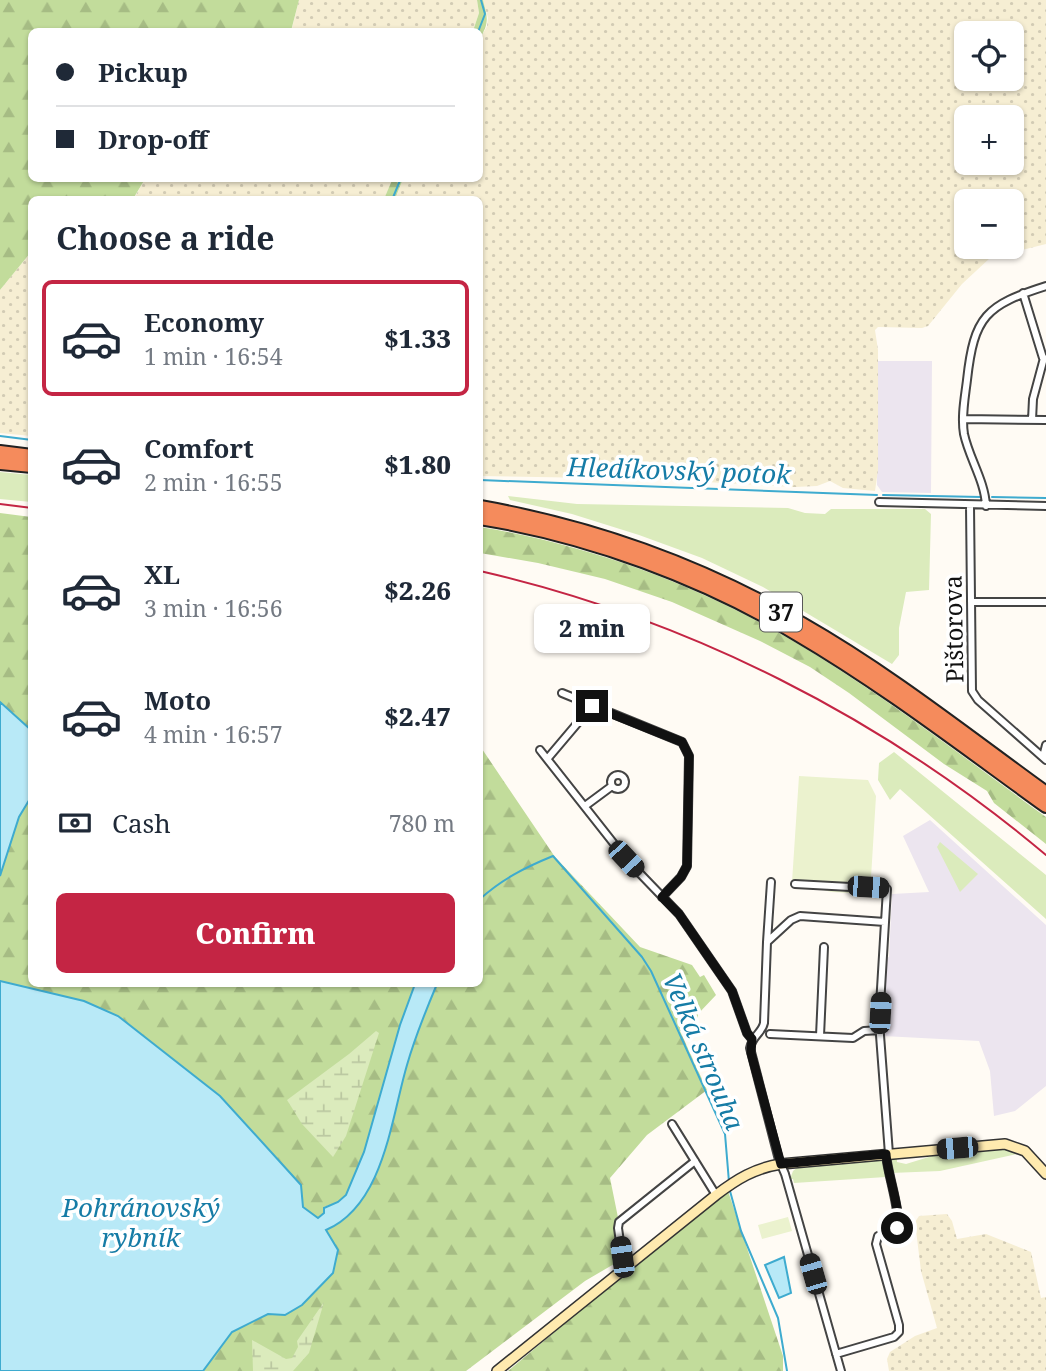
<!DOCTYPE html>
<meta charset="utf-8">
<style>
body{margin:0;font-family:"Noto Serif",serif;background:#f2f2f3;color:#1f2937;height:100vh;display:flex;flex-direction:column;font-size:26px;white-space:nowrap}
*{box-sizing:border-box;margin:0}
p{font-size:23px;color:#747a83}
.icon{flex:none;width:38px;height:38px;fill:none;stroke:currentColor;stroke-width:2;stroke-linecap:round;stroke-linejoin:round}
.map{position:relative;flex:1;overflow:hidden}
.drawer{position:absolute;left:28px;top:196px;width:455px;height:791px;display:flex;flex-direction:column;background:#fff;border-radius:10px;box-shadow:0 2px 5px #0004}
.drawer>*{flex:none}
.hud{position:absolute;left:28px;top:28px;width:455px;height:154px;border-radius:10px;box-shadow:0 2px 5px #0004;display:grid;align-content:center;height:154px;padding:0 28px;background:#fff}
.tools{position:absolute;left:954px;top:21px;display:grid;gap:14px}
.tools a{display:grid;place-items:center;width:70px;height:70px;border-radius:10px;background:#fff;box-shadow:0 2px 5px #0004;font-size:35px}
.end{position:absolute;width:32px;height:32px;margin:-16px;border:9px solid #111;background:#fff;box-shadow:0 0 0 4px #fff}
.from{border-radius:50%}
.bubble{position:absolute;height:49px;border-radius:10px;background:#fff;box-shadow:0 2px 5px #0004;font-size:23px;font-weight:800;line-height:49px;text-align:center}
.car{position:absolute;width:21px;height:42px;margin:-21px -10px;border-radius:9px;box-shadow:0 0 5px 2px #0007;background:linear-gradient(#222 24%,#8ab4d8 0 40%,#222 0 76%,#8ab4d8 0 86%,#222 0)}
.hud b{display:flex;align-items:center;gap:24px;height:66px;font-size:26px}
.hud b+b{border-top:2px solid #e0e1e3}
.hud i{width:18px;height:18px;background:#1f2937}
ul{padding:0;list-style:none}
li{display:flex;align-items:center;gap:21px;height:116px;margin:0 14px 10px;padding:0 14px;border:4px solid transparent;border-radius:10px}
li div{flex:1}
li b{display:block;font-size:26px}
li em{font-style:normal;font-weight:800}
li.current{border-color:#c42544}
li>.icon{width:63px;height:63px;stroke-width:1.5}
h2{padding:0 28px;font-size:32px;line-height:84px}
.pay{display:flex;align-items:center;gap:18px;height:77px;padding:0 28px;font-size:26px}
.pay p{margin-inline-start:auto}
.primary-button{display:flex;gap:14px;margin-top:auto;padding:14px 28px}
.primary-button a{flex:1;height:80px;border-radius:10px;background:#c42544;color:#fff;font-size:28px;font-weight:800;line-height:80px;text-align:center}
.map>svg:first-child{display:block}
</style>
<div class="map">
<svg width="1046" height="1371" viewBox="0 0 1046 1371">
<defs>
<pattern id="farmland-dots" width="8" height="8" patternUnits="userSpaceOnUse" patternTransform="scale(1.75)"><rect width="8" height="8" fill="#f6eed3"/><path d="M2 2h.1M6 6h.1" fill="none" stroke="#d2cbb4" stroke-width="1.8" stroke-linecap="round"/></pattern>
<pattern id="forest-firs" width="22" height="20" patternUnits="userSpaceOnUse" patternTransform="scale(1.75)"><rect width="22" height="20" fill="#c2dc9b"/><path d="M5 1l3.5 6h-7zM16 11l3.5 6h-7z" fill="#a6bc84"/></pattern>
<pattern id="wetland-marsh" width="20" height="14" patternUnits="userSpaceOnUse" patternTransform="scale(1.75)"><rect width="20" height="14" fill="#dbebbc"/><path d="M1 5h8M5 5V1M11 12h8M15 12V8" fill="none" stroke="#bbc8a1"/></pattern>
</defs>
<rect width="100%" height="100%" fill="#fffbf4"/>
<path fill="#ece5ef" d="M878 361H932L931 493 882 492 877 485Z
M930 820 1046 925V1086L1015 1111 994 1116 990 1071 979 1041 883 1036V1027L889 1018V1009L884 1004 886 958 889 957 892 894 929 892 903 836Z"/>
<path fill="url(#farmland-dots)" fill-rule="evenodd" d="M299 0H477L479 13 473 31 291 32Z
M483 0H1046V244L990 258 962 284 928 326 922 328 878 327 875 330 878 350V470L875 491 843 488 830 481 817 486 795 487 653 479 480 476V200H395L403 179 480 178V39L487 26 488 18ZM966 33H1012V79H966ZM966 117H1012V163H966ZM966 201H1012V247H966Z
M145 179H393L384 199 133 200Z
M31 252V436L0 433V290Z
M947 1214 952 1221 957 1239 986 1234 1031 1252 1041 1298 1046 1297V1371H889L887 1359 890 1352 915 1336 937 1328 921 1271 915 1222 919 1216Z"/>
<path fill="#dbebbc" d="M0 472 31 475V502L0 499Z
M508 496 577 504 788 508 805 513 825 514 831 509H925L931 514 929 590 906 592 899 628V655L892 664 763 587 702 558 639 535 572 514 510 500Z
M894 752 1046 875V919L900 789 890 800 878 780 879 763Z
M940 842 978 874 960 892 937 847Z
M997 1148 1015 1151 1017 1154 940 1171 891 1173 890 1161 894 1158 897 1159V1162L906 1164 942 1153Z
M880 1159 884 1161 886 1177 794 1183 793 1179H790L793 1171 799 1166Z"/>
<path fill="url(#forest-firs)" d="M0 0H299L291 31 32 32V178L145 179 133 199 32 200 31 252 0 290Z
M477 0H483C488 19 489 22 480 39V32L473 31 479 13Z
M393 178 403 179 395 199H384Z
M0 513 31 517V730L0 702Z
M480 527C589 545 698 585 793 641 881 693 963 757 1046 817V844L994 803 987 791 944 764 849 693 810 667 760 641 672 602 605 579 538 563 480 553Z
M480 746 555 857 640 947 692 965 700 977 704 975 716 995 698 1014 697 1032 680 1031 707 1090 647 1135 610 1178 626 1257 585 1281 466 1371H203L232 1332 268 1314 302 1305 333 1273 338 1250 325 1230 336 1225 379 1167 409 1055 437 984H480Z
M31 797 32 984H415L400 1025 364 1152 346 1195 338 1202 324 1207V1213L318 1218 303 1207 278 1159 220 1096 118 1016 84 1001 0 981V876L19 817Z
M728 1191 783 1356V1371H508L655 1248Z"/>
<path fill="url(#wetland-marsh)" d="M376 1031 379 1033 346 1136 333 1157 302 1124 287 1100 349 1054Z
M324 1302 309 1353 293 1371H253L252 1340 286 1359 292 1358 298 1347 297 1341Z"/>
<path fill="#ebf2ce" d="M799 776 868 780 876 796 870 894 831 892 792 882Z
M788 1217 792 1231 762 1239 758 1225Z"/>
<path fill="#b8e9f7" stroke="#3eabcf" stroke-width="2" d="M0 702 31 730V797L19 817 0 876Z
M0 981 84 1001 118 1016 220 1096 301 1185 303 1207 318 1218 324 1213V1208L338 1202 346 1195 364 1152 400 1025 415 984H437C426 1010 415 1037 407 1065 391 1119 384 1205 326 1230L338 1250 333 1273 302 1305 285 1315 268 1314 232 1332 203 1371H0Z
M784 1257 791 1293 779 1298 765 1265Z"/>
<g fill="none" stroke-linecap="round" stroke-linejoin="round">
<path stroke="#3eabcf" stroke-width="2" d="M478 32 485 14 481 0
M392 200 401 178
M0 436 32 440
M480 480 877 495
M883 495 981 497
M992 497 1046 498
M480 899C502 879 526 867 553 856L642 957 651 971 725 1134 729 1182
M730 1191 741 1231 778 1318 787 1371"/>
<defs>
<path id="street" d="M1023 293 1043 358
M963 419 1046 420
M1032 420 1033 399 1044 358
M879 502 1046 506
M970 506 972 691 978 700 1046 760
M986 506C985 481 969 458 964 434 961 416 965 397 967 380 974 316 986 305 1046 286
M971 602H1046
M562 693 682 742 689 756 687 866 681 877 662 897
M540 750 626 859 679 914 732 991 747 1033 752 1039
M1043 757 1046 745
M548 758 592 706
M611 782a7 7 0 1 1 14 0a7 7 0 1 1-14 0Z
M585 806 612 786
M795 884 887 889 879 1022 889 1154
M767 942 771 882
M770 1034 853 1038 864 1031 880 1030
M820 1036 824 947
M672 1124 716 1195
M624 1270 618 1228 619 1222 695 1161
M836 1354 894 1337 899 1332V1325L876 1244 878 1236 896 1228C903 1217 887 1173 886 1154
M841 1371 785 1174 779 1160 750 1048C752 1036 762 1033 764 1023L767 942 791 920 800 916 885 922"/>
<path id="secondary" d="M497 1371 716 1195C737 1179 755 1168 781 1164L1005 1144 1025 1151 1046 1174"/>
<path id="highway" d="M0 452 32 456
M0 463 32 466
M480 507C593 527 702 566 802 624 888 673 966 735 1046 793
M480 518C590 536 701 577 797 634 884 685 964 747 1046 806"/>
</defs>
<use href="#street" stroke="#444" stroke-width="10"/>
<use href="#secondary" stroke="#333" stroke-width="12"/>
<use href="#highway" stroke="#222" stroke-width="16"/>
<use href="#street" stroke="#fff" stroke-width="6"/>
<use href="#secondary" stroke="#ffeaaf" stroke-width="9"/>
<use href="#highway" stroke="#f58b5c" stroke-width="12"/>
<path stroke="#c42544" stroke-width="2" d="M0 504 32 508
M480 571C688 619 882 717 1046 855"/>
</g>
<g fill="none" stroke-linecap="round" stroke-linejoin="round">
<path stroke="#111" stroke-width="9" d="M592 706 682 742 689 756 687 866 681 877 662 897 679 914 732 991 747 1033 752 1039 751 1053 781 1164 886 1154C887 1173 903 1217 897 1228"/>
</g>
<g text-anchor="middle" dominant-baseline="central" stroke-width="7" stroke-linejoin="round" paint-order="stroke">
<rect fill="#fff" stroke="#585858" stroke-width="2" x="760" y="592.5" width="42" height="39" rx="5"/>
<g font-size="23" font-weight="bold" fill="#111">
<text x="781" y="612">37</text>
</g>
<g font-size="24" fill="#111" stroke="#fff">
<text transform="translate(953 629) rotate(-91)">Pištorova</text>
</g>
<g font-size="26" font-style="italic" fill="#167ca6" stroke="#fff">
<text transform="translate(679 470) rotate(2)">Hledíkovský potok</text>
<text transform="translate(704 1051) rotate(67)">Velká strouha</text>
<text x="141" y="1207">Pohránovský<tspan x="141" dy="30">rybník</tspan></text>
</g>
</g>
</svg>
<div class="tools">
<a><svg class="icon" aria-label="locate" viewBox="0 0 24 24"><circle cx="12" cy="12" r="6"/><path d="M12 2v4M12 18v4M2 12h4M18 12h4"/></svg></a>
<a>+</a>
<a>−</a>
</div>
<i class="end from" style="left:897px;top:1228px"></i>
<i class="end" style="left:592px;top:706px"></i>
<div class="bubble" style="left:534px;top:604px;width:116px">2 min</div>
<i class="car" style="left:626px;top:859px;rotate:137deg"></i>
<i class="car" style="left:868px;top:887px;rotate:94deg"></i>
<i class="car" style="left:880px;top:1013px;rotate:3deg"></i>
<i class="car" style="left:957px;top:1148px;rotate:265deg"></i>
<i class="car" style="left:622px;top:1257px;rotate:352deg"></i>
<i class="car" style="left:813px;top:1274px;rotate:344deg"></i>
<div class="hud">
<b><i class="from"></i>Pickup</b>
<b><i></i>Drop-off</b>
</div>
<section class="drawer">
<h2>Choose a ride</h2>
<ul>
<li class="current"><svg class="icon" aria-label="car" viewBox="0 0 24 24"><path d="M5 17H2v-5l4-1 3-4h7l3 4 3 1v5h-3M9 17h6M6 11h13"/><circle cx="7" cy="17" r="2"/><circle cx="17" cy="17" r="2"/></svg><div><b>Economy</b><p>1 min · 16:54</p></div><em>$1.33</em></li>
<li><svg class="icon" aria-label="car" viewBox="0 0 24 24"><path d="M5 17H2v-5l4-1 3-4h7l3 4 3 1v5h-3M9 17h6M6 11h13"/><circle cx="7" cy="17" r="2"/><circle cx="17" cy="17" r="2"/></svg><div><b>Comfort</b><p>2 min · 16:55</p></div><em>$1.80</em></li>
<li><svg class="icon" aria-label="car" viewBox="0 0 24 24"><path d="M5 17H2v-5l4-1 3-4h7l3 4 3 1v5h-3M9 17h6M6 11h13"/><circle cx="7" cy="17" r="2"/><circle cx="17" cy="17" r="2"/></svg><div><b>XL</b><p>3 min · 16:56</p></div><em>$2.26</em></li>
<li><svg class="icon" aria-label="car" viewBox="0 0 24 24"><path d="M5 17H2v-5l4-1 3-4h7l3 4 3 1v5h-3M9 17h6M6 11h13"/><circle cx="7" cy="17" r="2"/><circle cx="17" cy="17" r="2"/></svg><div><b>Moto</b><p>4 min · 16:57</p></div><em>$2.47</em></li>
</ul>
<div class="pay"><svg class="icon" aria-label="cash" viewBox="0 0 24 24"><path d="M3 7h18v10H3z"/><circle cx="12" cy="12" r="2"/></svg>Cash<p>780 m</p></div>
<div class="primary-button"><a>Confirm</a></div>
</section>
</div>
